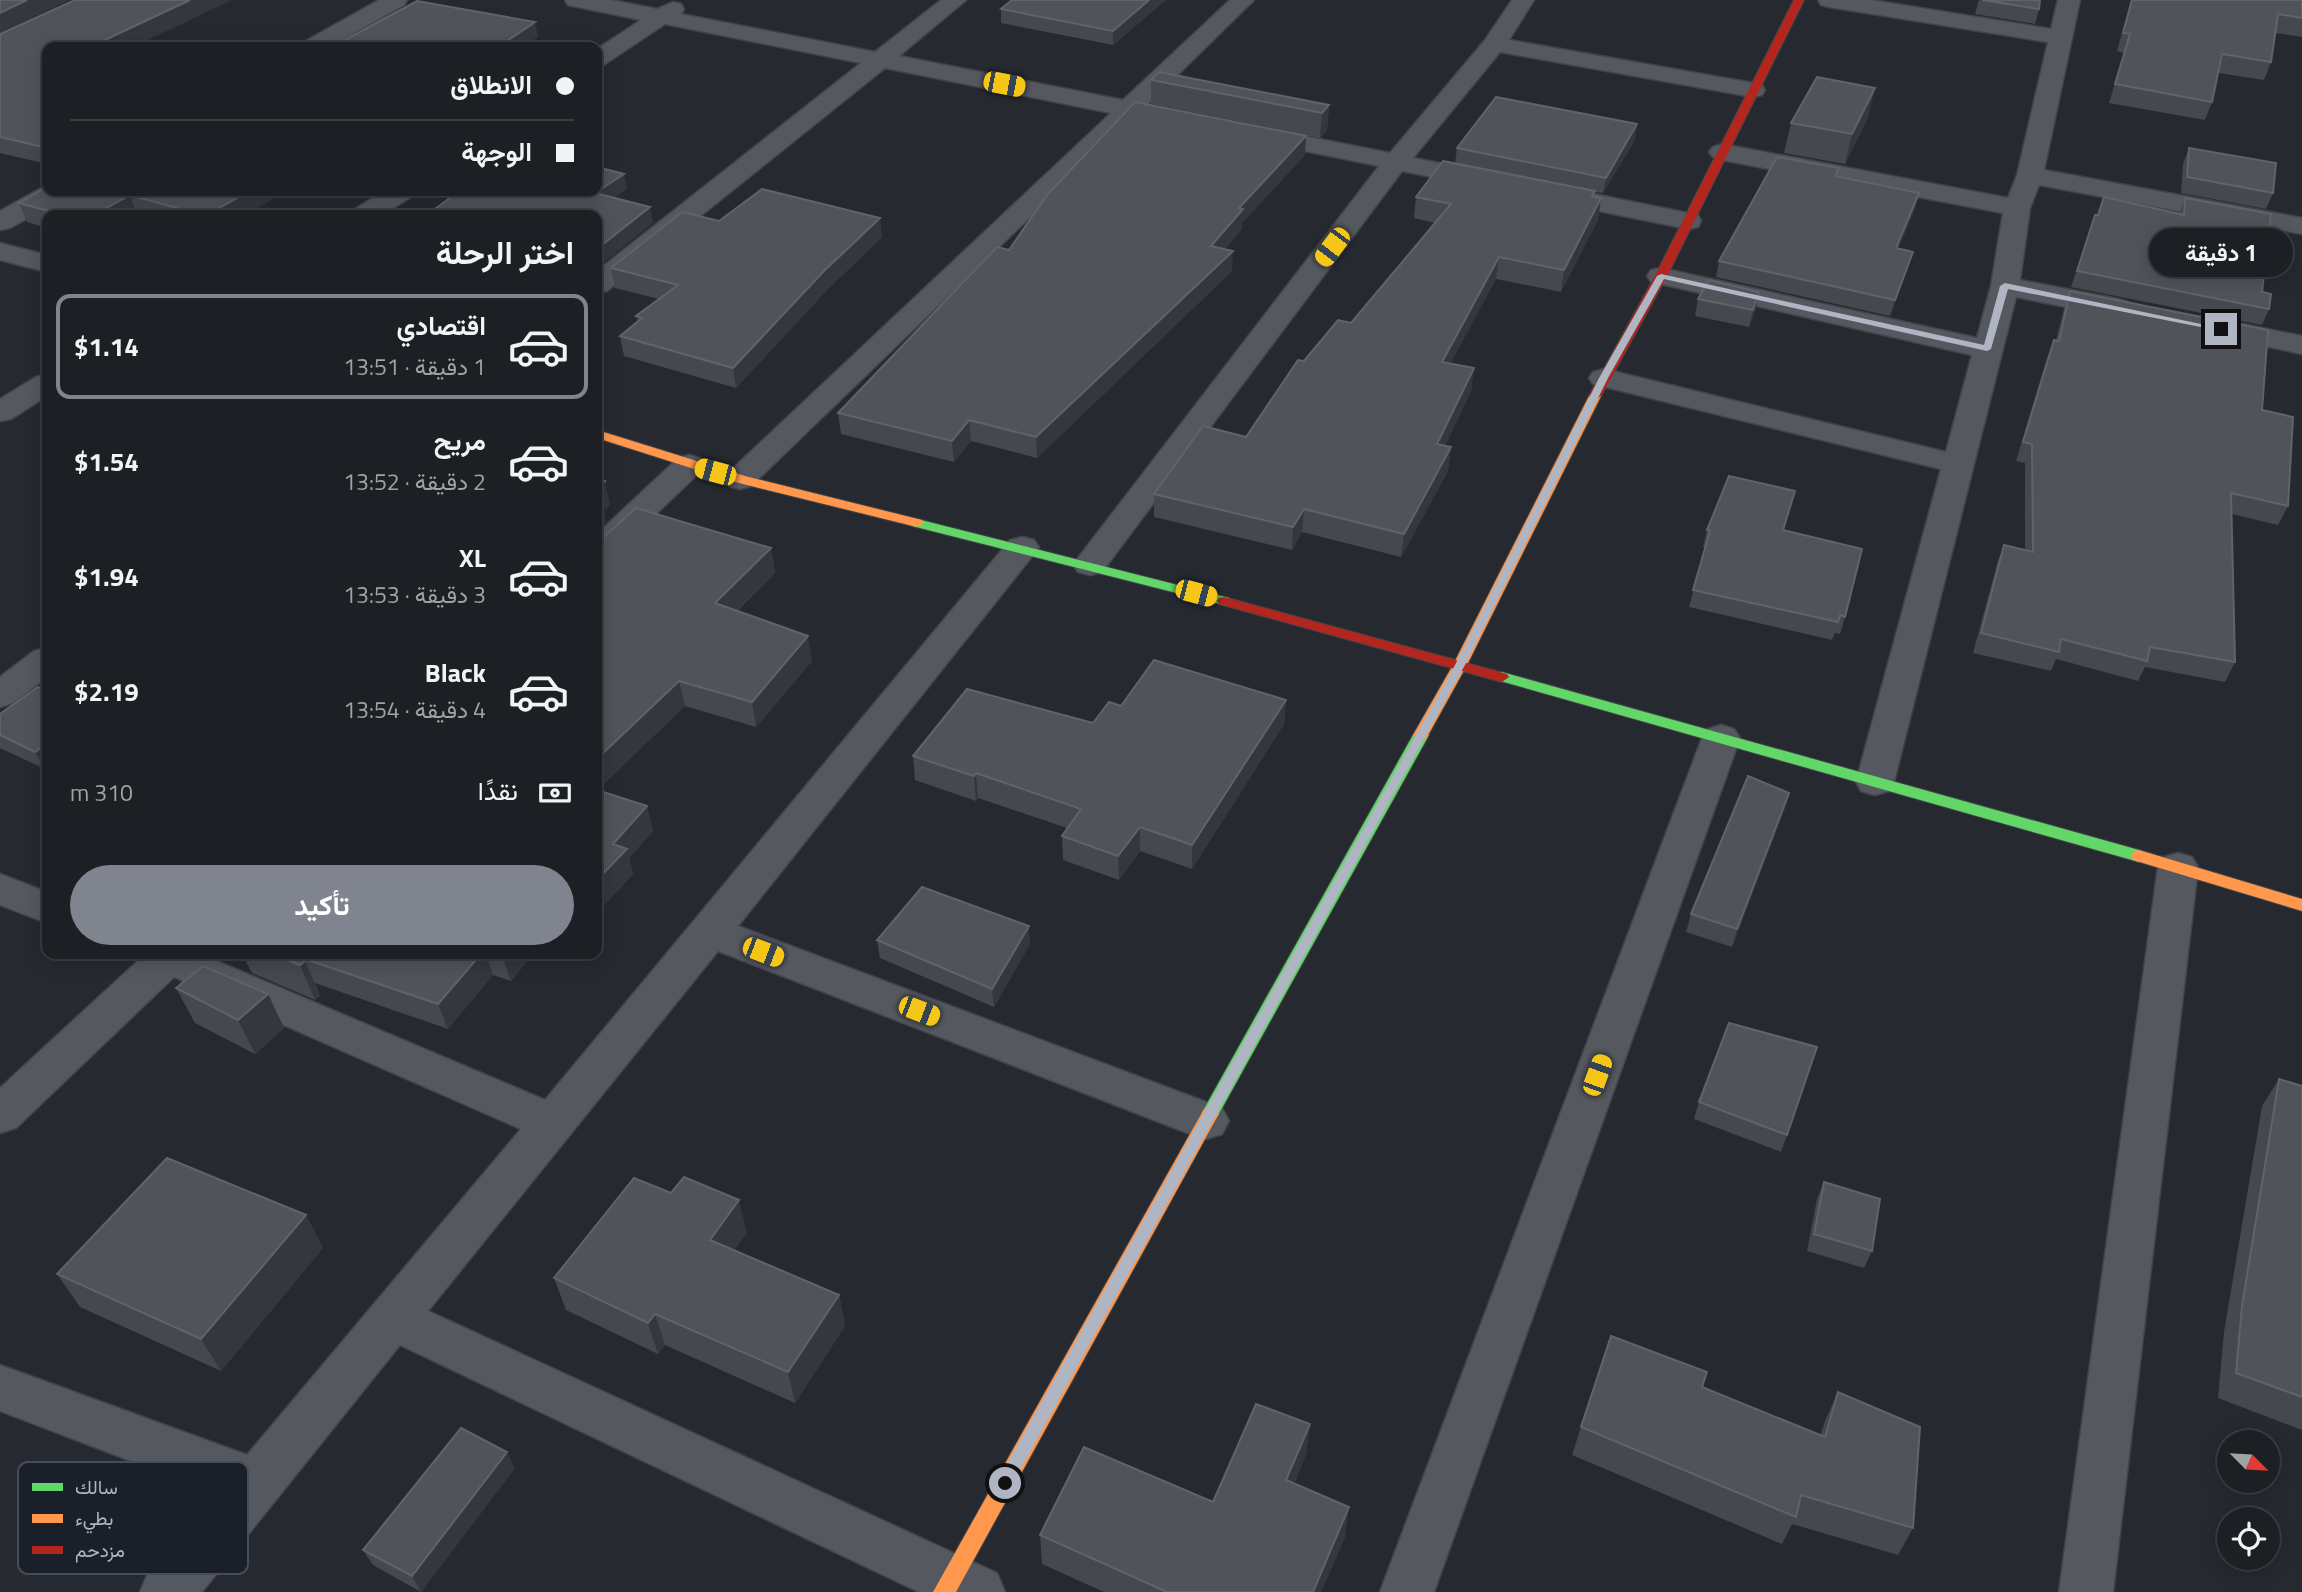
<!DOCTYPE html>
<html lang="ar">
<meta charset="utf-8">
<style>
body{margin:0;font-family:"Titillium Web",Vazirmatn,sans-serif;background:#292d31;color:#f1f3f6;direction:rtl;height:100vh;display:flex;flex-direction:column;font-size:26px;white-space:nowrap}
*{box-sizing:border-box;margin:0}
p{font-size:23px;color:#a0a3a6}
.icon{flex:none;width:38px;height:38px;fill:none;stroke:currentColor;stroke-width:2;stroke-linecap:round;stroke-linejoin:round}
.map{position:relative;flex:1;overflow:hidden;direction:ltr}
.sheet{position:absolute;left:42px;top:210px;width:560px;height:749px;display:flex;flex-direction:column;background:#1c2024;border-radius:14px;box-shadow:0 4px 18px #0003,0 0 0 2px #3a3e41;direction:rtl}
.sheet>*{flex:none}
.banner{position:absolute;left:42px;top:42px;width:560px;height:154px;border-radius:14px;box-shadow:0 4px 18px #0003,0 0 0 2px #3a3e41;direction:rtl;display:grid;align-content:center;height:154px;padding:0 28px;background:#1c2024}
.needle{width:46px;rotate:114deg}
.buttons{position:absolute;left:2217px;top:1430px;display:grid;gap:14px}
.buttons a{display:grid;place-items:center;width:63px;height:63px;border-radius:50%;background:#1c2024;box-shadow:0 4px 18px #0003,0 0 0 2px #3a3e41;font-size:35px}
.end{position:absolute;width:32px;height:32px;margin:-16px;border:9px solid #afb5c2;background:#111;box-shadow:0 0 0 4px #111}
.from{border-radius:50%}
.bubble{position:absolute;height:49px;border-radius:24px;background:#1c2024;box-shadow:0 4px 18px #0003,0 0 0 2px #3a3e41;font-size:23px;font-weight:700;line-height:49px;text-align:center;direction:rtl}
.car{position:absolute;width:21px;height:42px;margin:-21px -10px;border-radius:9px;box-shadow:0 0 5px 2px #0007;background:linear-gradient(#f5c518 24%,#345 0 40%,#f5c518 0 76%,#345 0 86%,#f5c518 0)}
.banner b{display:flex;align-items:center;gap:24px;height:66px;font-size:26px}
.banner b+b{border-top:2px solid #3a3e41}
.banner i{width:18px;height:18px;background:#f1f3f6}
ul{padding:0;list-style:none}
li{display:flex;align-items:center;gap:21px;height:105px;margin:0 14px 10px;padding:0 14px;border:4px solid transparent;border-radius:14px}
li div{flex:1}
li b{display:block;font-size:26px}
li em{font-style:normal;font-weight:700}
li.current{border-color:#7f848f}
li>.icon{width:63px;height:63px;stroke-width:1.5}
h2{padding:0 28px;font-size:32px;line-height:84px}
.pay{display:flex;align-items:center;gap:18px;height:77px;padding:0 28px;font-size:26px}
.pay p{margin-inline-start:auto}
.primary-button{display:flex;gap:14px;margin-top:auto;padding:14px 28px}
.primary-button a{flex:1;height:80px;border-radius:42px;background:#7f848f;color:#fff;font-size:28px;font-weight:700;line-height:80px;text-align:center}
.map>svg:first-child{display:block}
</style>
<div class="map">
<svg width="2302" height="1592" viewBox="0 0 2302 1592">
<rect width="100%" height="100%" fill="#262a30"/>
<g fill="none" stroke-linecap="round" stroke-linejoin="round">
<defs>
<path id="street" d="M379 0H407L404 5 329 47H300L304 42Z
M565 0H611L657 9 673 2 681 4 684 9 681 14 875 52 941 0H966L899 56 1123 100 1230 0H1254L1147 105 1190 114 1193 119 1190 124 1181 126 1134 117 751 486 740 489 729 486 724 479 729 472 1111 113 885 68 607 291 597 293V271L861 63 665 24 605 64 597 66V49L641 20 568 5Z
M1512 0H1534L1509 40 1753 83 1762 85 1765 90 1762 95 1753 97 1500 52 1413 158 1496 174 1500 180 1496 186 1487 188 1402 171 1102 572 1090 575 1078 572 1073 565 1078 558 1379 166 1245 139 1241 134 1245 129 1254 126 1390 153 1485 40Z
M1818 0H1871L2051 29 2058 0H2080L2044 170 2302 218V234L2039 185 2030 208 2020 280 2118 299 2128 302 2132 308 2128 314 2118 317 2016 297 1894 782 1889 791 1875 795 1861 791 1856 782 1941 469 1593 384 1589 378 1593 372 1604 369 1946 452 1972 355 1661 284 1651 282 1647 276 1651 270 1661 268 1977 338 1991 286 2003 213 1722 160 1713 157 1709 152 1713 147 1722 144 2008 198 2017 175 2048 42 1829 7 1821 5Z
M47 185V191H69L65 197 10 228 0 230V211Z
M1549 185 1688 213 1698 215 1701 221 1698 227 1688 229 1540 199 1536 193 1540 187Z
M384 191H415L411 197 382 215H351L355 209Z
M0 243 47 255V272L0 260Z
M2218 319 2302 336V354L2208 334 2203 328 2208 322Z
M47 374V396L11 419 0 421V399L36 377Z
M689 455 700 458 705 465 700 472 609 559 597 562V534L678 458Z
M1022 537 1034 540 1039 547 1034 554 738 926 1222 1108 1229 1121 1222 1134 1206 1139 1190 1134 718 951 428 1311 997 1573 1005 1592H919L400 1345 202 1592H140L148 1573 215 1493 0 1411V1365L247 1455 521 1129 174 977 16 1128 0 1133V1088L141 958 139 954H200L545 1100 1010 540Z
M47 648V677L13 703 0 707V677L34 651Z
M1721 725 1734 729 1740 738 1434 1592H1380L1702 738 1708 729Z
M2178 853 2192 857 2198 867 2113 1592H2059L2158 867 2164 857Z
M0 874 47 892V923L0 905Z"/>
<path id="fast" d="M917 519 1229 598 1231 601 1224 605 912 526 910 523Z
M1502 672 2139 850 2147 856 2139 862 1497 680 1495 677 1497 674Z
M1421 730 1429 735 1216 1119 1210 1121 1204 1119 1201 1114 1204 1109 1413 735Z"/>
<path id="slow" d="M1595 392 1601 396 1467 665 1426 739H1416L1413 735 1453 665 1589 396Z
M597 430 745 476 922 520 924 523 917 527 735 482 597 438Z
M2139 850 2302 899V911L2133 860 2131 856 2133 852Z
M1210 1107 1216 1109 1219 1114 1216 1119 956 1592H933L1204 1109Z"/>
<path id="jam" d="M1794 0H1804L1667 276 1601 396 1595 400 1591 399 1589 396 1655 276Z
M1224 597 1507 674 1509 677 1502 682 1219 604 1217 601 1219 598Z"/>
</defs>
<use href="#street" stroke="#424449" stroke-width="3"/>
<use href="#fast" stroke="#424449" stroke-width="2"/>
<use href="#slow" stroke="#424449" stroke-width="2"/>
<use href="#jam" stroke="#424449" stroke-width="2"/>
<use href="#street" fill="#55585f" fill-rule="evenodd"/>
<use href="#fast" fill="#63d668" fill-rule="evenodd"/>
<use href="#slow" fill="#ff974d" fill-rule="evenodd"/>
<use href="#jam" fill="#b3261e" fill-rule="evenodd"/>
</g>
<path fill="#45484e" d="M1012 0H1166L1113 45 1001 23V9Z
M1979 0 2039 9 2035 24 1975 14Z
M2131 0H2302V37L2276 33 2271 62 2264 80 2218 73 2212 102 2205 120 2109 103 2124 53 2117 51Z
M0 34 47 47V164L0 153Z
M1151 80 1329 105 1327 130 1320 138 1151 104Z
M1868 118 1845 164 1784 153 1791 123Z
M1635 140 1603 193 1595 192 1594 197 1601 198 1598 220 1561 292 1496 279 1450 364 1474 368 1471 391 1445 446 1451 447 1448 471 1401 557 1302 532 1292 550 1154 517V494L1246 437 1304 361 1351 323 1435 223 1414 218 1416 197 1455 164 1457 148Z
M2189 148 2273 193 2266 209 2181 193 2183 164Z
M1305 155 1242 223V229L1225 249 1232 271 1037 458 971 441 954 462 841 434 838 413 1009 250Z
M1837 177 1915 209 1898 249 1908 268 1890 316 1716 277 1719 261Z
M47 187 286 191 245 215H142L137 214 134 215H47V228L27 222 19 203Z
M2185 198 2262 292 2269 309 2262 325 2071 287 2090 231 2179 214Z
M719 221 882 237 826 291 736 388 624 356 620 336 638 322 636 316 659 299 615 288 611 268Z
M2070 291 2262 410 2288 506 2278 525 2232 514 2235 662 2225 682 2145 667 2138 681 2056 659 2051 671 1973 653 1997 564 2004 545 2025 550V463L2016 461 2047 358 2054 340H2056L2064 309Z
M1698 299 1756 308 1749 327 1695 316Z
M1795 491 1783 531 1845 617 1840 634 1835 633 1832 640 1689 607 1705 548 1703 547 1707 530Z
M597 538 771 548 775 573 737 611 812 661 756 727 685 706 597 790 647 806 653 831 629 858 633 874 597 913Z
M47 691V768L45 769 0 748V714Z
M1286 700 1284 724 1192 869 1140 851 1119 880 1063 860 1062 836 1067 828 978 798 976 801 915 780 913 756 1093 723 1121 706Z
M1789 793 1784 811 1732 947 1686 932 1691 914Z
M877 940 1030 944 994 1007 880 958Z
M242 954H533L511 981 493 975 448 1029 315 983 320 996 315 1000 252 973Z
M176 988 268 994 284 1028 255 1054 195 1023Z
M2279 1079 2302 1086V1430L2218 1398 2224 1332 2262 1106Z
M1699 1102 1787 1135 1781 1152 1694 1119Z
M1824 1182 1872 1251 1864 1268 1807 1251 1817 1199Z
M306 1215 323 1248 221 1371 80 1307 57 1274Z
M747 1233 734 1250 839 1295 845 1326 795 1403 665 1345 658 1354 566 1310 554 1278Z
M1702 1387 1820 1436 1825 1421 1838 1392 1913 1528 1898 1555 1792 1524 1782 1544 1572 1455 1581 1427Z
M1310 1424 1306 1454 1294 1484 1345 1537 1321 1592H1104L1042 1564 1040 1535 1213 1502Z
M515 1468 421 1592 373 1565 363 1550Z"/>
<path fill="#34373d" d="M27 0H70L0 33V13Z
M190 0H232L133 47H90Z
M1149 0H1166L1113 45V31Z
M535 22 538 37 523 47H498Z
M1875 88 1868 118 1845 164 1852 134Z
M1329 105 1327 130 1320 138 1322 113Z
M1637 124 1635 140 1603 193 1606 178Z
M1306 136 1305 155 1242 223V229L1211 266V246L1239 208Z
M624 174 627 189 598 209 595 193Z
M249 191H286L245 215H207Z
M1919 193 1915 209 1892 264 1896 248Z
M130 195 137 214 134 215H94Z
M1601 198 1598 220 1561 292 1564 270Z
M650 207 653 223 597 268V249Z
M880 218 882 237 826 291 736 388 733 368 824 271Z
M1233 251 1232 271 1037 458 1036 437Z
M1913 252 1908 268 1890 316 1895 300Z
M1499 257 1496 279 1439 385 1442 362Z
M1759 292 1756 308 1749 327 1753 310Z
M1474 368 1471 391 1435 467 1437 444Z
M969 420 971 441 954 462 952 441Z
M1451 447 1448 471 1401 557 1404 534Z
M605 481 610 505 604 511 606 522 597 532V488Z
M1304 509 1302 532 1292 550 1293 527Z
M771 548 775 573 719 627 715 603Z
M808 636 812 661 756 727 752 702Z
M679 681 685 706 597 791V759Z
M1286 700 1284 724 1192 869V845Z
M47 743V768L45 769 35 752Z
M976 773 978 798 976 801 974 776Z
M1789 793 1784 811 1732 947 1737 929Z
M647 806 653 831 629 858 633 874 597 913V880L613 844Z
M1140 827V851L1119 880 1118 856Z
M1029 926 1030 944 994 1007 992 989Z
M481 954H486L493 975 448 1029 438 1004Z
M504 954H533L511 981 502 956Z
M305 961 320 996 315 1000 300 965Z
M268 994 284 1028 255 1054 238 1020Z
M739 1200 747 1233 718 1272 710 1240Z
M306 1215 323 1248 221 1371 201 1339Z
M839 1295 845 1326 795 1403 788 1372Z
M655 1314 665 1345 658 1354 648 1323Z
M1310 1424 1306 1454 1283 1510 1286 1480Z
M507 1452 515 1468 421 1592 412 1576Z
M1349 1507 1345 1537 1321 1592H1313Z"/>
<path fill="#50545a" stroke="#5f636a" stroke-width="2" d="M0 0H27L0 13Z
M75 0H190L90 47H47V148L0 137V34Z
M1012 0H1149L1113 31 1001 9Z
M1982 0H2040L2039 9Z
M2132 0H2302V18L2278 14 2271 62 2222 54 2212 102 2115 84 2130 34 2123 33Z
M417 1 535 22 498 47H332Z
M1159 72 1329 105 1322 113 1151 80Z
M1817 77 1875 88 1852 134 1791 123Z
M1496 97 1637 124 1606 178 1457 148Z
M1135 102 1306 136 1239 208 1243 209 1211 246 1233 251 1036 437 969 420 952 441 838 413 997 247 1009 250 1047 195Z
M2189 148 2276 163 2273 193 2187 177Z
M1777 157 1839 168 1835 176 1919 193 1896 248 1913 252 1895 300 1719 261Z
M1443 161 1595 191 1592 196 1601 198 1564 270 1499 257 1442 362 1474 368 1437 444 1451 447 1404 534 1304 509 1293 527 1154 494 1203 426 1246 437 1298 360 1304 361 1338 320 1351 323 1451 204 1416 197Z
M597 167 624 174 595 193 650 207 597 249V215H427L459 191H597Z
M47 187V191H249L207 215H202L130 195 94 215H63L19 203Z
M762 189 880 218 824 271 733 368 620 336 642 318 636 316 678 285 611 268 682 212 719 221Z
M2104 197 2184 215 2185 198 2271 214 2262 292 2271 294 2269 309 2077 271 2095 215H2098Z
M1709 280 1759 292 1753 310 1698 299Z
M2070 291 2268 330 2262 410 2293 417 2288 506 2231 493 2235 662 2150 647 2147 661 2061 639 2059 652 1981 633 2004 545 2033 552 2032 444 2023 442 2054 340 2059 341Z
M1729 476 1795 491 1783 530 1862 549 1845 617 1840 615 1838 622 1693 590 1710 531 1707 530Z
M597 478 605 481 597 488Z
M636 508 771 548 715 603 808 636 752 702 679 681 597 759V550L599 548 597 547V538L605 536Z
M1154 660 1286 700 1192 845 1140 827 1118 856 1062 836 1081 809 976 773 974 776 913 756 967 689 1093 723 1109 702 1121 706Z
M38 687 47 691V743L35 752 0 735V714Z
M1748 776 1789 793 1737 929 1691 914Z
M597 790 647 806 613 844 627 849 597 880Z
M922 887 1029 926 992 989 877 940Z
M272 954H290L305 961 300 965Z
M290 954H481L438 1004Z
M203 966 268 994 238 1020 176 988Z
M1729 1023 1817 1047 1787 1135 1699 1102Z
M2279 1079 2302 1086V1397L2236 1373 2242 1306Z
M167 1158 306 1215 201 1339 57 1274Z
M684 1177 739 1200 710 1240 839 1295 788 1372 655 1314 648 1323 554 1278 634 1178 671 1193Z
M1824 1182 1880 1199 1872 1251 1814 1234Z
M1611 1336 1707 1372 1702 1387 1825 1437 1838 1392 1920 1427 1913 1528 1801 1495 1796 1517 1581 1427Z
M1256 1404 1310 1424 1286 1480 1349 1507 1313 1592H1167L1040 1535 1084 1447 1213 1502Z
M461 1428 507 1452 412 1576 363 1550Z"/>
<path fill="#afb5c2" d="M1661 274 1984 345 2000 286 2005 283 2225 329 2221 331 2008 289 1991 349 1987 351 1664 279 1608 378 1465 665 1010 1488 1005 1490 999 1488 997 1483 999 1478 1455 665 1599 378 1657 276Z"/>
<rect x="18" y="1462" width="230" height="112" rx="10" fill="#1a202a" stroke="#474d58" stroke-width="2"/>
<rect x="32" y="1483" width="31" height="8" fill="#63d668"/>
<rect x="32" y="1514" width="31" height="9" fill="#ff974d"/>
<rect x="32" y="1546" width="31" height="8" fill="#b3261e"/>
<g font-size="19" fill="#afb5c2">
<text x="75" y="1494">سالك</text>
<text x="75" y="1525">بطيء</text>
<text x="75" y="1557">مزدحم</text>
</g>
</svg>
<div class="buttons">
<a><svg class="needle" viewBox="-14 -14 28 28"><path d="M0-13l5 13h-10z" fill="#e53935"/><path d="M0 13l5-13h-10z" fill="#a0a3a6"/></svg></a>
<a><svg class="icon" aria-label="locate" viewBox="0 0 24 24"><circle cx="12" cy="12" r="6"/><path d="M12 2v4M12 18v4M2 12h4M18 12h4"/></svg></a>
</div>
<i class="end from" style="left:1005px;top:1483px"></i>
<i class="end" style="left:2221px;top:329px"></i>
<div class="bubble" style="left:2149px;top:228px;width:144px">1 دقيقة</div>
<i class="car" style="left:1004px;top:84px;rotate:101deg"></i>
<i class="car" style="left:1332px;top:247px;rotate:217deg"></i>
<i class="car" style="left:715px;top:472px;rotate:285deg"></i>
<i class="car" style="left:1196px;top:593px;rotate:105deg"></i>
<i class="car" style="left:763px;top:952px;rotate:111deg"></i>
<i class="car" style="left:919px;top:1011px;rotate:111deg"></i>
<i class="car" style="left:1597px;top:1075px;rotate:20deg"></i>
<div class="banner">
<b><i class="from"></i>الانطلاق</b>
<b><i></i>الوجهة</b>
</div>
<section class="sheet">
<h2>اختر الرحلة</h2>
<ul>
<li class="current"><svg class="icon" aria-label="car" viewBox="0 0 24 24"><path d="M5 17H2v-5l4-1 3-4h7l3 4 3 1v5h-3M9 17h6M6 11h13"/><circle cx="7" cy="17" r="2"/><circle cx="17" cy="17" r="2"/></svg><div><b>اقتصادي</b><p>1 دقيقة · 13:51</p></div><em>$1.14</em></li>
<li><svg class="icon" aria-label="car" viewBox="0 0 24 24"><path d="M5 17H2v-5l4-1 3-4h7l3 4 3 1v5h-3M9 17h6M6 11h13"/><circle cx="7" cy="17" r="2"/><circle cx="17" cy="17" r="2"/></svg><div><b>مريح</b><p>2 دقيقة · 13:52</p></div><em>$1.54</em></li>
<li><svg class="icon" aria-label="car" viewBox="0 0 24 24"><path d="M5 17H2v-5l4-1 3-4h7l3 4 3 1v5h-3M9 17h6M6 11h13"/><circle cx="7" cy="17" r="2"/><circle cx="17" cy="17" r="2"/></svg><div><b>XL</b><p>3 دقيقة · 13:53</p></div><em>$1.94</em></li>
<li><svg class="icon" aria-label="car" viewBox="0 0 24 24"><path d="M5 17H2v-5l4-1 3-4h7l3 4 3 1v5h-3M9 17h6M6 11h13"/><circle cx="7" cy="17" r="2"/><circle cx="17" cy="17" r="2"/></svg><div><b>Black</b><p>4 دقيقة · 13:54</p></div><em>$2.19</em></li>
</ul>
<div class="pay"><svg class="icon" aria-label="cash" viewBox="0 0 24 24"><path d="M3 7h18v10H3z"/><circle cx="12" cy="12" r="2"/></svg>نقدًا<p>310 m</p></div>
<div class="primary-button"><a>تأكيد</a></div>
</section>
</div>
